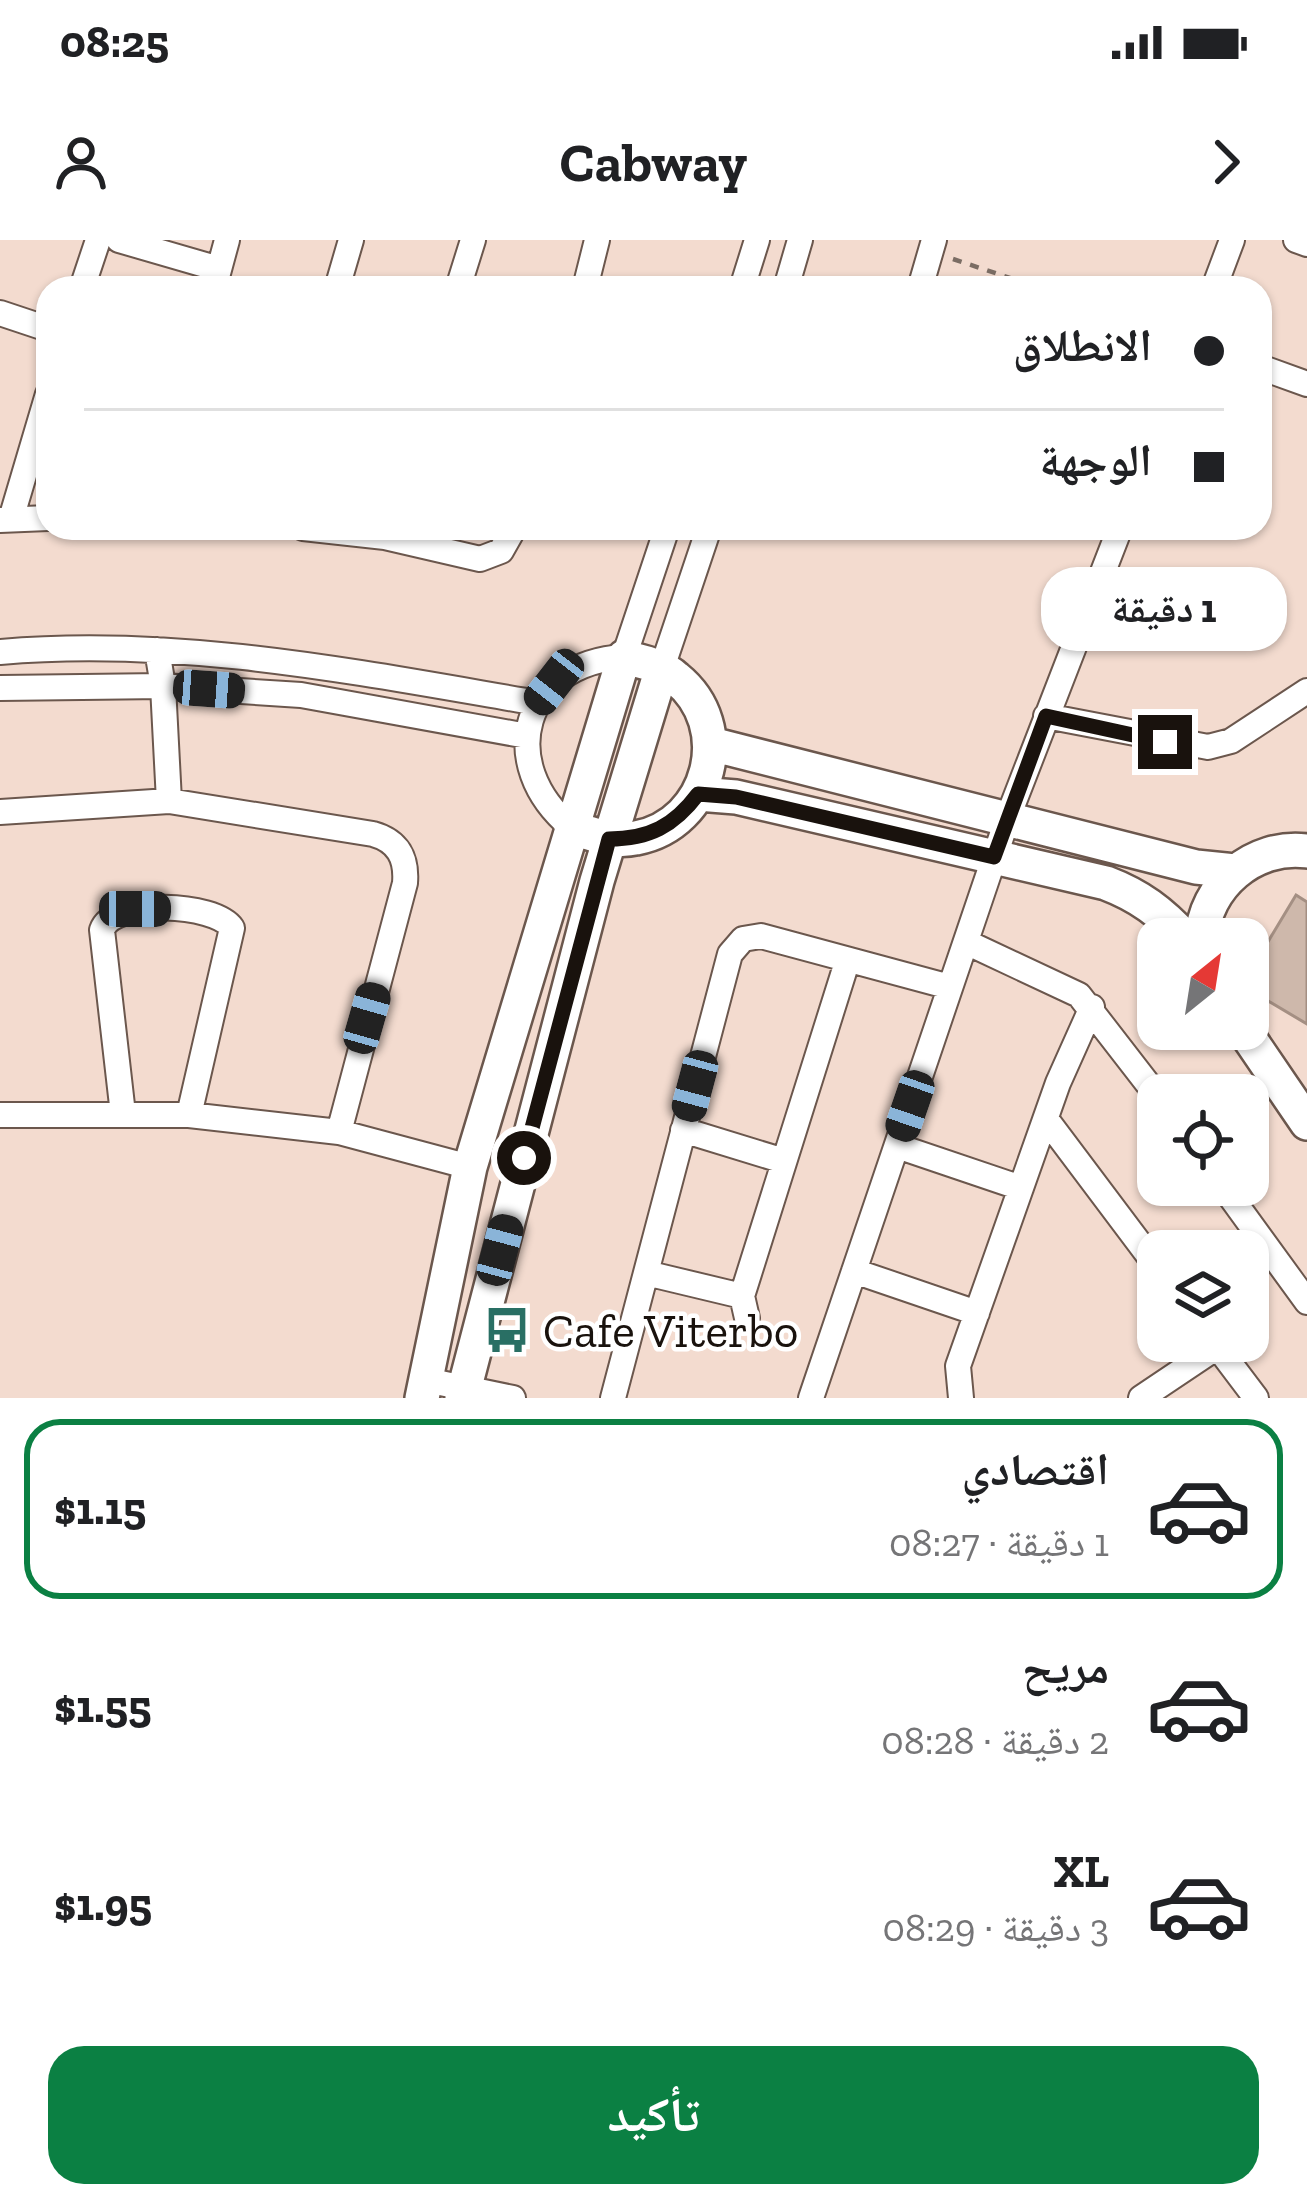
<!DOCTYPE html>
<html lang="ar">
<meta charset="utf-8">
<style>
body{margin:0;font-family:"Zilla Slab","Noto Naskh Arabic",serif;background:#f6f6f6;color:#202124;direction:rtl;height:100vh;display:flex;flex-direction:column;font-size:45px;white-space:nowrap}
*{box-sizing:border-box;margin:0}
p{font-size:39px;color:#757577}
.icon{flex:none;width:66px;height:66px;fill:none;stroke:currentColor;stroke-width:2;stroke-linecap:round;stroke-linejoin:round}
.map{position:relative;height:1158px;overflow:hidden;direction:ltr}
.details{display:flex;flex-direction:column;background:#fff;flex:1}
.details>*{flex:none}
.banner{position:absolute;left:36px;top:36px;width:1236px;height:264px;border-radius:36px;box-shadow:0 3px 9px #0004;direction:rtl;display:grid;align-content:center;height:264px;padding:0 48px;background:#fff}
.needle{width:78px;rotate:30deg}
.buttons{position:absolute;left:1137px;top:678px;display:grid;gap:24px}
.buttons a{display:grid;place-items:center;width:132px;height:132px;border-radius:24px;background:#fff;box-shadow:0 3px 9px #0004;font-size:60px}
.end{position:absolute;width:54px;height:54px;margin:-27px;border:15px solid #19120d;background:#fff;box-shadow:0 0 0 6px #fff}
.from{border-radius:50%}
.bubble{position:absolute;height:84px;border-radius:36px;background:#fff;box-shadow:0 3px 9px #0004;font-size:39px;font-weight:700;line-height:84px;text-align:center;direction:rtl}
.car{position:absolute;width:36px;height:72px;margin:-36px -18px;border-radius:15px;box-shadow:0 0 9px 3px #0007;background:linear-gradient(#222 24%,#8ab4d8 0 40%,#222 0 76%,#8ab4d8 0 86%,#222 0)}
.banner b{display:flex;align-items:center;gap:42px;height:114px;font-size:45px}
.banner b+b{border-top:3px solid #e0e0e0}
.banner i{width:30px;height:30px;background:#202124}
ul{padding:21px 0 0;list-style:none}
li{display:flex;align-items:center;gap:36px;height:180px;margin:0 24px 18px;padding:0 24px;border:6px solid transparent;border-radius:36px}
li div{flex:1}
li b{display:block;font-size:45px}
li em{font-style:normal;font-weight:700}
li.on{border-color:#0b8043}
li>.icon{width:108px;height:108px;stroke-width:1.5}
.action{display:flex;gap:24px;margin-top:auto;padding:24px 48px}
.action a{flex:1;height:138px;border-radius:36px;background:#0b8043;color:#fff;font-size:48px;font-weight:700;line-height:138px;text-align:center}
.status{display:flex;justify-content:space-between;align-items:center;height:84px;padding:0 60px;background:#fff;direction:ltr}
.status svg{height:33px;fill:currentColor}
header{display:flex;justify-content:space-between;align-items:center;height:156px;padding:0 48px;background:#fff;font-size:54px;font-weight:700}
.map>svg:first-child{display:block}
</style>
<div class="status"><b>08:25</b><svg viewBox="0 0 49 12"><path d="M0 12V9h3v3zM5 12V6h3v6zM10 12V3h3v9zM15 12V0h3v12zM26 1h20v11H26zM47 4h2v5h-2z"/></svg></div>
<header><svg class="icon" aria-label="forward" viewBox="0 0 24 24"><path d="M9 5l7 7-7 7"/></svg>Cabway<svg class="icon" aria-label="person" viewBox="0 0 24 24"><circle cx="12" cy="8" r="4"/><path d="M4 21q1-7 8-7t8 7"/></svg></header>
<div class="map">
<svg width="1307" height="1158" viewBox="0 0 1307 1158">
<rect width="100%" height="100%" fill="#f3dbcf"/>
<path fill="#ceb8ab" stroke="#a48f83" stroke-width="3" d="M1296 655 1307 662V784L1248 749V735Z"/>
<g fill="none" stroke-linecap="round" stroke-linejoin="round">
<defs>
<path id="minor" d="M119 0 219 29
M1296 0 1307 4
M82 48 98 0
M214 48 227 0
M337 48 351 0
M458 48 473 0
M585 48 597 0
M742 48 757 0
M786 48 800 0
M920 48 934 0
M1214 48 1232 0
M0 73 48 89
M1260 127 1307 144
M11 279 48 154
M0 280 48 278
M303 288 385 297 480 319 501 311 514 288
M157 410 163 446 169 561
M0 412C180 396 361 433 538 463
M662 428 709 288
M0 448 163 446 301 455 527 496
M1046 476 1208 507 1231 501 1307 451
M0 572 169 561 373 594C398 601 407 618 405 643L339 892
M571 587C495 524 522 423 624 417L667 288
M966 702 1079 755 1158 857
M123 874 102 690C113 658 215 663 232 688L189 875
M0 875H189L339 892 470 927
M1046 879 1158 1028
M683 890 784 921
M897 906 1021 948
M1222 945 1307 1062
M854 1031 977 1073
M646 1033 742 1056
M747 1078 742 1056 847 722
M1213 1101 1256 1158
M426 1140 513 1158
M613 1158 730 714 743 699 761 696 950 747
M811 1158 1008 577 1120 288
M961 1158 958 1126 1058 843 1092 767
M1141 1158 1217 1107"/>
<path id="secondary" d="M711 504 1196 627 1235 631
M698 554 736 557 1106 643C1140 656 1161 672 1186 699
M1202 699C1204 646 1254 604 1307 611
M1243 789 1307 883
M422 1158 470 927 624 417C642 422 662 425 676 438 736 486 711 584 636 598 613 603 592 594 571 587
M462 1158 597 641 662 428"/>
</defs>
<use href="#minor" stroke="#6b574d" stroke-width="28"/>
<use href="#secondary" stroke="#6b574d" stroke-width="38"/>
<path stroke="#7b6d64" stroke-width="4.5" stroke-dasharray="9 9" stroke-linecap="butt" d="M953 19 1040 48"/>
<use href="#minor" stroke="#fff" stroke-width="24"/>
<use href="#secondary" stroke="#fff" stroke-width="33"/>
</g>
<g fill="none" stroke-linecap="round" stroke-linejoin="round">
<path stroke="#19120d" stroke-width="15" d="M524 918 609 599C649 599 674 586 698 554L736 557 994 617 1046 476 1165 502"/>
</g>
<defs>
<symbol id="bus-bare" viewBox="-9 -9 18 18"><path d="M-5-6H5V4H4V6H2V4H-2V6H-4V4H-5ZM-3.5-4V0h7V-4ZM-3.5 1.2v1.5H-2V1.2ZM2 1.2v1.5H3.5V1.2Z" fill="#296f64" stroke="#fff" stroke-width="2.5" paint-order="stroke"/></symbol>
</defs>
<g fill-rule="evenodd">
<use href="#bus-bare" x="474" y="1057" width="66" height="66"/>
</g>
<g text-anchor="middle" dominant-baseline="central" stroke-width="9" stroke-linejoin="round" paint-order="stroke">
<g font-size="48" fill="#19120d" stroke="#fff" text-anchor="start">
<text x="543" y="1090">Cafe Viterbo</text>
</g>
</g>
</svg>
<div class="buttons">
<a><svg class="needle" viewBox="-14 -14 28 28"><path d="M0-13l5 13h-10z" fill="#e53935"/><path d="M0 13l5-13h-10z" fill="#757577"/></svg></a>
<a><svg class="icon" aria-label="locate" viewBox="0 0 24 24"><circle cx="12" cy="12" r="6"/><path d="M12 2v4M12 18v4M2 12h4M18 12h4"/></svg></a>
<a><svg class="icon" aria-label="layers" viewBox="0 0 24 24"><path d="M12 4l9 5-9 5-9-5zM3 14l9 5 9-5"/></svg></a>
</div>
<i class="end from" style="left:524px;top:918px"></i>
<i class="end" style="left:1165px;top:502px"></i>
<div class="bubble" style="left:1041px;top:327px;width:246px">1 دقيقة</div>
<i class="car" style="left:554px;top:442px;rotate:218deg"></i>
<i class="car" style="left:209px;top:449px;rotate:94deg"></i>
<i class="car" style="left:135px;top:669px;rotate:90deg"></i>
<i class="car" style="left:367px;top:778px;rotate:16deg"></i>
<i class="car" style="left:695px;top:846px;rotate:195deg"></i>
<i class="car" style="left:910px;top:866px;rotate:199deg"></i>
<i class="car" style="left:500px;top:1010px;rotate:15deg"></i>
<div class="banner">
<b><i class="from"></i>الانطلاق</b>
<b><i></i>الوجهة</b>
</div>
</div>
<section class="details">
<ul>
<li class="on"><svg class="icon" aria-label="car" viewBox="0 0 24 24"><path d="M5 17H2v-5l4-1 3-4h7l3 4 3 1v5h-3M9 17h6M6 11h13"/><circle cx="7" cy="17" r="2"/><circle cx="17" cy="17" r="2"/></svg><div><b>اقتصادي</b><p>1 دقيقة · 08:27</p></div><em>$1.15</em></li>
<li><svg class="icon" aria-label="car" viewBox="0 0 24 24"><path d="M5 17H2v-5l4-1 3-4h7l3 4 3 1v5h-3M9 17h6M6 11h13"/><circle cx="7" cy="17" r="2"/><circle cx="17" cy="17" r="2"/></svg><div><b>مريح</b><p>2 دقيقة · 08:28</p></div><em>$1.55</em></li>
<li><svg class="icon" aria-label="car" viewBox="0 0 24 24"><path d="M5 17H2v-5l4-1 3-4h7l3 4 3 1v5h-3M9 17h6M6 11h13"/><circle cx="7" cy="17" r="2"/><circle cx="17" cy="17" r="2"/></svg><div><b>XL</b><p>3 دقيقة · 08:29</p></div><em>$1.95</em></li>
</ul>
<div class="action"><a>تأكيد</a></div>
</section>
